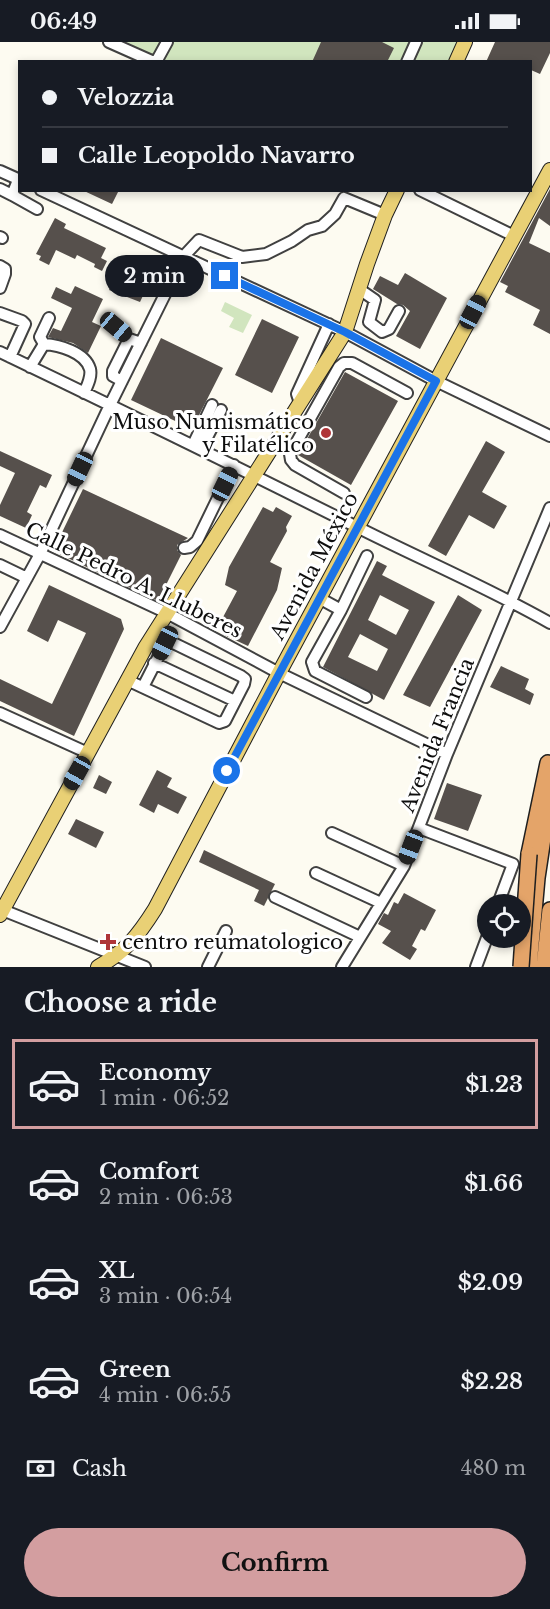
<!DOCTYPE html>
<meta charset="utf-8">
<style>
body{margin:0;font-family:"Libre Baskerville",serif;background:#242831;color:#f1f3f6;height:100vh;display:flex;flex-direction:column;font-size:22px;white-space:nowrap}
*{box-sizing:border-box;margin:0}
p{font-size:20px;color:#9ea1a6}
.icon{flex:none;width:33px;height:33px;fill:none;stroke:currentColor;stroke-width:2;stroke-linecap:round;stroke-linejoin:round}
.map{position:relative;height:925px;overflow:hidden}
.drawer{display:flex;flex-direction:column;background:#171b24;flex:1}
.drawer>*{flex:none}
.banner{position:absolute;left:18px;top:18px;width:514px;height:132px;border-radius:0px;box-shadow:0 3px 9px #0003;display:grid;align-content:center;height:132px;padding:0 24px;background:#171b24}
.controls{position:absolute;left:477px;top:852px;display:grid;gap:12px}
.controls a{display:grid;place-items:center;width:54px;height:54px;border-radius:50%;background:#171b24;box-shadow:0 3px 9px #0003;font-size:30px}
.end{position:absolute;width:27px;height:27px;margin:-14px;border:8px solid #1a73e8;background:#fff;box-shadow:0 0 0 3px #fff}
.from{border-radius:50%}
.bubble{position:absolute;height:42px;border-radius:21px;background:#171b24;box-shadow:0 3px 9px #0003;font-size:20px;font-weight:700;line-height:42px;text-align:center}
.car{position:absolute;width:18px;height:36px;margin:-18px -9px;border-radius:8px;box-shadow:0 0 4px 2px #0007;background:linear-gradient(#222 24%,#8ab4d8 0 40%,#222 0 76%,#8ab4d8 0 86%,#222 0)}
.banner b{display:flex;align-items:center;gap:21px;height:57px;font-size:22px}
.banner b+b{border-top:2px solid #363941}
.banner i{width:15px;height:15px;background:#f1f3f6}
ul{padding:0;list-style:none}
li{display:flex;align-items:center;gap:18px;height:90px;margin:0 12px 9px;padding:0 12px;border:3px solid transparent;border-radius:0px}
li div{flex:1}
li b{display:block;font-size:22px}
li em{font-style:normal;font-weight:700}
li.selected{border-color:#d39ea0}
li>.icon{width:54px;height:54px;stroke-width:1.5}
h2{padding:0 24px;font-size:27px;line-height:72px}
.pay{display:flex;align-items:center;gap:15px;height:66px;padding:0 24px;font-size:22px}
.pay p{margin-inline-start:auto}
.action{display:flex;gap:12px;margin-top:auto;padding:12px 24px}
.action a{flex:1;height:69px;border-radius:36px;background:#d39ea0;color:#111;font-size:24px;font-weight:700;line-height:69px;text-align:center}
.status{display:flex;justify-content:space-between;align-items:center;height:42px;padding:0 30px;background:#171b24;direction:ltr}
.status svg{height:16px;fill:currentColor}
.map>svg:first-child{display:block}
</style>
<div class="status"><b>06:49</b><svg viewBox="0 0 49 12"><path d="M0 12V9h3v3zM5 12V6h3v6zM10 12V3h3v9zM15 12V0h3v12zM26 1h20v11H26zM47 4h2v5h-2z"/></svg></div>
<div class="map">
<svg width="550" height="925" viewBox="0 0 550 925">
<rect width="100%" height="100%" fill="#fdfbf1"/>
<path fill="#d1e5be" d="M118 0H464L454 20 163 19Z
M225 260 252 273 243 291 229 285 234 276 221 269Z"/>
<path fill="#56504c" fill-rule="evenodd" d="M321 0H382L394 6 387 20H312Z
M495 0H550V11L540 32 531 28V20H486Z
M550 147V184L539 176 529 201 550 211V292L533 283 540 268 505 250 508 244 500 240Z
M82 148H119L112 162Z
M55 176 66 182 64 186 106 206 101 216 107 219 102 229 94 225 95 222 77 213 75 217 56 208 49 223 39 218 41 214 36 212Z
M121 221 144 232 147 225 155 228 140 260 109 248Z
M405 231 447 256 420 307 396 294 410 269 403 263 397 262 373 247 380 234 398 243Z
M75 244 103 257 92 280 101 284 88 311 73 301 48 295 53 286 61 289 72 266 51 256 56 245 71 252Z
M262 277 299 295 272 351 235 333Z
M161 296 223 326 192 387 131 358Z
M345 330 398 359 351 443 298 413Z
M486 399 505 410 482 450 507 464 494 487 469 473 446 514 428 504Z
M0 409 52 433 46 446 40 443 27 470 32 473 26 486 0 474V463L15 431 0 424Z
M83 447 188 496 177 503V508L181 513 158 559 53 509Z
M263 465 273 470 276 465 292 474 286 485 287 489 270 520 282 526 277 548 248 604 222 592V577L237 549 225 543 229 525Z
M377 519 387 524 382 533 435 560 384 658 323 625ZM380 553 409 568 396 593 368 578ZM360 592 388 607 377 629 348 615Z
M49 543 121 577 124 587 74 694 0 659V637L52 662 86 591 58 578 48 600 27 589Z
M458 553 482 568 430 665 403 653Z
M501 624 529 637 525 647 534 652 530 663 490 645Z
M157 728 172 736 167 745 187 755 178 772 158 762 154 771 139 763Z
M99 733 112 740 106 752 93 746Z
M447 741 482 753 468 789 434 777Z
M76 777 104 790 96 806 68 792Z
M204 808 275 842 264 864 254 859 259 848 199 820Z
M404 851 436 868 425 889 421 887 412 904 417 907 410 918 382 901 391 889 378 882 384 871 388 873 394 860 398 862Z"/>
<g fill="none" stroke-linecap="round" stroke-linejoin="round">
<defs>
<path id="minor" d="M109 0 154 20
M156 20 167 0
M407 20 416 0
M0 129 20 138
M18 138 12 153 37 167
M0 147 12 153
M41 148 345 290 436 339 550 394
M420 148 514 194
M0 195 2 196
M0 224 5 227V232L0 246
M359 247 375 258 369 280 382 290 389 287 399 269
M0 271 22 279 25 282 10 315
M116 285 129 297
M44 302 40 295 49 276
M0 310C119 367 237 425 355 484 420 517 487 545 550 581
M30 325 44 302C59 303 85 310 90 327 92 335 87 344 84 351
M122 339 113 334V329L129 297 141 301
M300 361 297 352 329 282
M193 403 212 363
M201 407 221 368
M344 451 295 423 291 418 290 412 339 325 344 321H352L407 351
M0 493 167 571 279 631 447 712
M184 506 190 505 197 499 234 423
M0 523 27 536
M319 556 341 568 312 620 315 629 366 655
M341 568 367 514
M0 585 40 512 110 363 184 214 199 198 242 215 266 212 292 199 308 188 322 184 335 172 344 156 385 173
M154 621 235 659
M127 638 219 681 225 679 244 642 245 637 241 634 167 598 143 645
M0 671 88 711
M419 786 513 822 498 862
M332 791 404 824
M316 831 381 861
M275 855 360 895
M0 867 145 925
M208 925 226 889
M342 925 404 824 447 712 550 466
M476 925 488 893"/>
<path id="major" d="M456 20 465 0
M0 873 145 606 345 290 367 222 385 173 397 148
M98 925C126 909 138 894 155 867L279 631 550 128"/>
<path id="highway" d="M529 812 548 721
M529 925 537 836 550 749
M544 925 550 868"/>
</defs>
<use href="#minor" stroke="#414141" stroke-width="14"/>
<use href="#major" stroke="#1f1f1f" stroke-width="16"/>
<use href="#highway" stroke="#1f1f1f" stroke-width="18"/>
<use href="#minor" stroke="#fff" stroke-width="10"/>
<use href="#major" stroke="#e9d075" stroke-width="14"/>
<use href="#highway" stroke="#e4a469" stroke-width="15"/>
<defs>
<path id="highway-bridge" d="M521 925 529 812"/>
</defs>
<use href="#highway-bridge" stroke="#1f1f1f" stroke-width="18" stroke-linecap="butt"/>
<use href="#highway-bridge" stroke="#e4a469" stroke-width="15"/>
</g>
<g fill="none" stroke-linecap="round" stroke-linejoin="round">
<path stroke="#1a73e8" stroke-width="8" d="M225 234 345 290 436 339 227 729"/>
</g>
<g fill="#af3538" stroke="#fff" stroke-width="2">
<circle cx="326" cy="391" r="6"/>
<path d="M105 891h6v6h6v6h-6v6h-6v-6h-6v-6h6z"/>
</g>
<g text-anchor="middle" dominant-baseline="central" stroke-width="6" stroke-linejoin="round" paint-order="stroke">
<g font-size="20" fill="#0e0e0e" stroke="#fff" text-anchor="end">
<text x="314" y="380">Muso Numismático<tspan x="314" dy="23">y Filatélico</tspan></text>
<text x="122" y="900" text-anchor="start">centro reumatologico</text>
</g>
<g font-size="20" fill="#0e0e0e" stroke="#fff">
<text transform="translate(314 524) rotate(-62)">Avenida México</text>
<text transform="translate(134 538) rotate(26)">Calle Pedro A. Lluberes</text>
<text transform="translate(437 693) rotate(-68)">Avenida Francia</text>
</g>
</g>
</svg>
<div class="controls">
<a><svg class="icon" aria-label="locate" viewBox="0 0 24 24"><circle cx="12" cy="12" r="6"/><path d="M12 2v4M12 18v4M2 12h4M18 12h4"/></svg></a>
</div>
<i class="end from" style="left:227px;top:729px"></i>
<i class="end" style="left:225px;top:234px"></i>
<div class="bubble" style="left:105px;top:213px;width:99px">2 min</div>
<i class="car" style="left:473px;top:270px;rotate:28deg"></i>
<i class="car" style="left:116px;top:285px;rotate:130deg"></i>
<i class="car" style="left:80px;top:427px;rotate:205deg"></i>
<i class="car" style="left:225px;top:442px;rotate:26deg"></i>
<i class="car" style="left:165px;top:601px;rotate:206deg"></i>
<i class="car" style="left:77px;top:731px;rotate:209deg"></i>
<i class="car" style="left:411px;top:805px;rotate:201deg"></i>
<div class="banner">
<b><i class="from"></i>Velozzia</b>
<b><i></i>Calle Leopoldo Navarro</b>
</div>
</div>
<section class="drawer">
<h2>Choose a ride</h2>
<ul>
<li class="selected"><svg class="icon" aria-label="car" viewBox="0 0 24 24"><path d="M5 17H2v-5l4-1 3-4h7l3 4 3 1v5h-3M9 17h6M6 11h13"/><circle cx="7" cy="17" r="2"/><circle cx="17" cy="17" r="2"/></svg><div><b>Economy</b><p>1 min · 06:52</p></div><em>$1.23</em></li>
<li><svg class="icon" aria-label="car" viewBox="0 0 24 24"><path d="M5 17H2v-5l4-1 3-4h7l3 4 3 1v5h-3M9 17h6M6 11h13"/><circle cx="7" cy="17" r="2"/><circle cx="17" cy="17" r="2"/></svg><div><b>Comfort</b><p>2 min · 06:53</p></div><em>$1.66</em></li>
<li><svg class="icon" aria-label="car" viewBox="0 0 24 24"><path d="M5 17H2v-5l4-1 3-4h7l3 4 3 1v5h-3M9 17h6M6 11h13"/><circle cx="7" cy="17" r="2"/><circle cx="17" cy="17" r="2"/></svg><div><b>XL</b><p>3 min · 06:54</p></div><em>$2.09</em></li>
<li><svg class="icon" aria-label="car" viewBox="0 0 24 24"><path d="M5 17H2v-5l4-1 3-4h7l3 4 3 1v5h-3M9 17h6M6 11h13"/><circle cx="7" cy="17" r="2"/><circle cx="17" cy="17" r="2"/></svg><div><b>Green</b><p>4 min · 06:55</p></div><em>$2.28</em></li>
</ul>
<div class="pay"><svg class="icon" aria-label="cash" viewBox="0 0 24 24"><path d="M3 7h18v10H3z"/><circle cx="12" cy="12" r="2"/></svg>Cash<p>480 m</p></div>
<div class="action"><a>Confirm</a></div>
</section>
